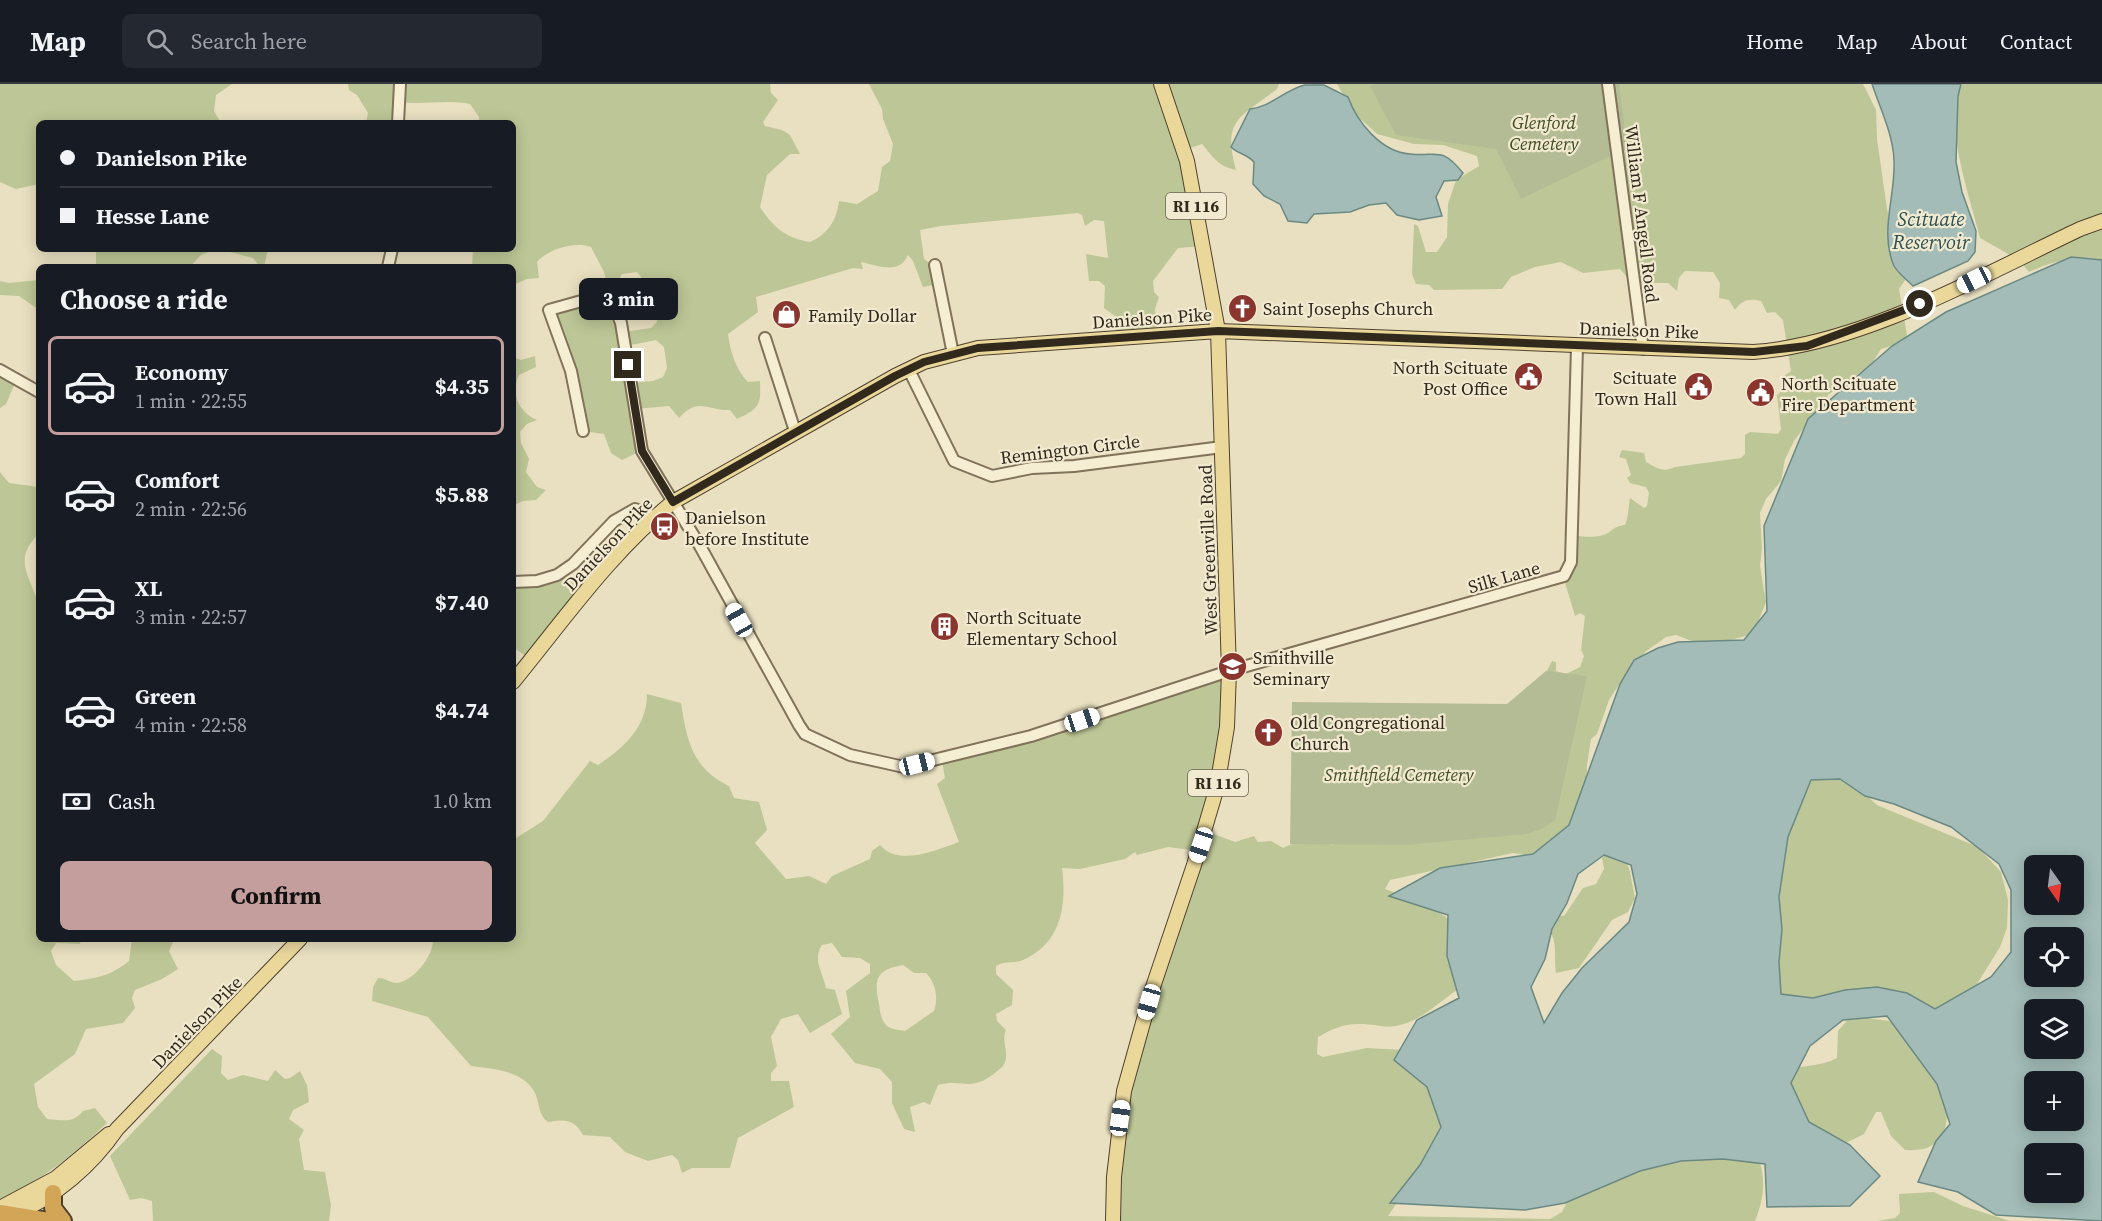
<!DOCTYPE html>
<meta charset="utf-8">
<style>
body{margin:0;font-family:"Source Serif 4",serif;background:#242831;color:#f1f3f6;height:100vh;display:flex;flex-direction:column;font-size:22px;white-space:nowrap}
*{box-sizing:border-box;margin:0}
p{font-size:20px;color:#9ea1a6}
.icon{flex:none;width:33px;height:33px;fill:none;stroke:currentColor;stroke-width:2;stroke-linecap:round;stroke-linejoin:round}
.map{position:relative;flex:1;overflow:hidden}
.sheet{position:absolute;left:36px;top:180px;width:480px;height:678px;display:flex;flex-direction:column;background:#171b24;border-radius:9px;box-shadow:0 3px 15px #0003}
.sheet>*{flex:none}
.hud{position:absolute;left:36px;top:36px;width:480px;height:132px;border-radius:9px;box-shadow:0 3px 15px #0003;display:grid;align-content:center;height:132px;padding:0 24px;background:#171b24}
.needle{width:39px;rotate:166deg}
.fabs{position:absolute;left:2024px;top:771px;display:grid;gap:12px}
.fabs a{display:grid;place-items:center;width:60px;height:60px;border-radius:9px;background:#171b24;box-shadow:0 3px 15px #0003;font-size:30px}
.end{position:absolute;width:27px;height:27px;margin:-14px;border:8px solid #32291d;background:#fff;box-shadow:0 0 0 3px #fff}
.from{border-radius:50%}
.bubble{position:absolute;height:42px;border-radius:9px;background:#171b24;box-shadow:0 3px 15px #0003;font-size:20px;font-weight:700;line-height:42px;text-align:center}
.car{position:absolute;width:18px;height:36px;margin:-18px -9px;border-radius:8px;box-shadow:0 0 4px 2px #0007;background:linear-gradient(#fff 24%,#345 0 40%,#fff 0 76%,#345 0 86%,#fff 0)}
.hud b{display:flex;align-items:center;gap:21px;height:57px;font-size:22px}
.hud b+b{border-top:2px solid #363941}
.hud i{width:15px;height:15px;background:#f1f3f6}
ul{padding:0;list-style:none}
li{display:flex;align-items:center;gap:18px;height:99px;margin:0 12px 9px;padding:0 12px;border:3px solid transparent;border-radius:9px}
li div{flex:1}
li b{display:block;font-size:22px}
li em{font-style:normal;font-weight:700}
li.selected{border-color:#c39e9c}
li>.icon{width:54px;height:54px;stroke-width:1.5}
h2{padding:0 24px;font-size:27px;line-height:72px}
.pay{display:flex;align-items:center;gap:15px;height:66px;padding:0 24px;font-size:22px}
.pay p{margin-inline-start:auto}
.button{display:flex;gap:12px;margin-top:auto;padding:12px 24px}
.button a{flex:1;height:69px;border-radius:9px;background:#c39e9c;color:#111;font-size:24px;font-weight:700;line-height:69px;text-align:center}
header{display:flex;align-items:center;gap:36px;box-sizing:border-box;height:84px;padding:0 30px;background:#171b24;border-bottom:2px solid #363941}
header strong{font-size:28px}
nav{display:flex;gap:33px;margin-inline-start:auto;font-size:21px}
.search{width:420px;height:54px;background:#242831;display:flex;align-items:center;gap:15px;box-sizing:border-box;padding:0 21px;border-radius:9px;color:#9ea1a6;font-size:22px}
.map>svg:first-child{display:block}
</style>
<header>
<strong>Map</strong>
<div class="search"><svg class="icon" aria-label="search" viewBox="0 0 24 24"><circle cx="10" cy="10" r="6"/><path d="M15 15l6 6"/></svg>Search here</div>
<nav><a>Home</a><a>Map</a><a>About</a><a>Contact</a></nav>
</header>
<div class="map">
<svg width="2102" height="1137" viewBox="0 0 2102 1137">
<rect width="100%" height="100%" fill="#e9e0c1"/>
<path fill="#bdc696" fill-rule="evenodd" d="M0 0H232L216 11 214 27 221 39H39V100L16 105 0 98Z
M348 0H770L771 9 778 16 763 38 765 42 782 46 790 51 800 70H790L767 91 760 123C774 144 786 154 810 158 828 150 837 136 839 117L857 120 878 107 882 83 890 77 893 60 883 35 882 25 869 0H1279L1277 5C1240 34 1222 35 1236 86 1219 83 1213 73 1202 60L1184 66 1203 162 1178 164 1153 197 1154 208 1159 213 1155 225 1158 251 1116 253 1115 232 1104 224 1105 202 1099 197H1089L1086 170 1108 174 1104 137 1094 136 1085 142 1082 131 1078 129 941 142 920 146 924 175 935 183 938 200 923 203 913 177 908 171C899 191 879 182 861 178L863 185 853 184 756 213 758 228 728 250C730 267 736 286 748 298L760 297C761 321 760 324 737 335L730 326C707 327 699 312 679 334L669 322 636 325 641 367 622 376 611 369 604 350 583 347 550 231 609 210 623 248 651 244 657 238C657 220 649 202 637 188L622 190 610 210 604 188 591 163C575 157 548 165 537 178L539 194 527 195 513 201V183H472L473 165H513V39H479V33L470 20C445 15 424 21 401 18L398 39H366L368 29 357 11 349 6ZM656 256 664 263 667 284 663 293 653 297 631 299 626 262Z
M1337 0H1863L1876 26 1877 55 1887 125 1897 172 1908 192 1899 205 1908 257 1881 265 1871 281 1829 310 1794 357 1785 375 1781 397 1766 415 1760 429 1762 465 1760 482 1766 518 1756 543 1750 551 1705 562 1676 551 1666 553 1645 568 1639 579 1624 593 1609 616 1597 650 1591 655 1587 681 1586 715 1568 744 1533 772 1513 769 1390 796 1385 805 1429 822 1446 833 1474 896C1451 907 1433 927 1412 937 1386 948 1380 939 1357 940 1343 940 1330 946 1318 953L1317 970 1323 973 1367 964 1404 966 1463 1021 1388 1132 1550 1135 1562 1128 1571 1110 1683 1065 1760 1079C1766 1100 1763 1117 1755 1137H1114L1118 1050 1198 767 1168 763 1137 771 1135 768 1125 775 1080 785 1062 784C1067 822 1061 859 1023 876 1013 880 1005 876 996 882V890L1013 906 1012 921 996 930 997 937 1006 946C1001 957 1009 968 1005 978 1003 984 999 985 995 989 969 1009 964 994 938 1001L930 1021 924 1018 910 1023 915 1048 904 1045 892 1019V998L880 985 855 979 831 950 850 933 846 907 870 889V880L860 874 842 873 832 859 822 861C812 876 823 888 826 904L835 906 842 930 810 949 798 930 781 935 771 953 777 982 771 989V997H789L794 1023 738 1054 730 1084H692L682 1089 678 1076 672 1071 648 1077 625 1068 610 1053 583 1051C574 1035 565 1035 548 1038 538 1031 540 1020 535 1009 524 986 492 985 471 982L428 933 372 917 373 903 378 894C386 894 390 899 397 899 414 897 434 871 433 855H513V756L543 737 590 677 598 681C624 664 647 643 647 610L681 619C687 657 692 684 729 702L734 714 759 718 767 746 755 759 786 795 809 792 826 800 832 792 870 775 872 767 880 761C898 783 937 766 959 758L937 700 945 694 941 671 1047 644 1228 589 1206 747 1235 758 1254 752 1258 758 1271 757 1283 764C1296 757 1320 754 1332 761L1336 758 1528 749 1544 593 1552 577 1556 578V587L1566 590 1580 583 1584 572 1581 566 1585 532 1580 529 1575 532 1564 495 1574 452C1585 452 1598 455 1608 449 1615 444 1616 442 1625 441 1629 432 1628 423 1630 414L1644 424 1647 422 1649 409 1646 403 1630 399 1627 394 1631 391 1626 375 1619 373 1622 366 1644 369 1646 378C1657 384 1663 389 1675 383L1741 374 1745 370V351L1750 348 1778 350 1781 345 1777 311 1784 305V292L1791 287 1783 236 1775 228 1767 229 1761 217C1749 214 1742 216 1735 226L1729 216 1719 214 1720 199 1713 188 1685 187 1679 194 1677 207 1668 199H1632L1620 185 1583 189 1561 178 1535 183 1511 193 1502 205 1434 206 1429 201 1416 200 1412 190 1414 140 1418 142 1426 168H1437L1447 153 1448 120 1456 96 1479 82 1477 72 1443 61 1414 60 1377 50 1354 29ZM903 881 914 889H926C935 898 939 914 934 927L905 947C899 946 891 945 887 942 881 936 880 928 879 920 874 896 875 886 903 881Z
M1962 0H2102V187C2071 173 2060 174 2029 188L2019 176 1980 154C1971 116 1941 34 1962 0Z
M96 165H216L201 171 190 183H96Z
M219 165H268L264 183H260L253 174Z
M39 196V226L19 212 0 211V197L9 199Z
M535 272 536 283 519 291C510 310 519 328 537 336L527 340 520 348 521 359 529 375 526 388 537 403 546 406 536 416 523 417 513 422V273L521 276Z
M0 287 15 299 6 320 0 324Z
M0 388 9 399 39 403V450C12 474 30 493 39 521V855H81L80 860 56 859 51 867 56 881 74 897C98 894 110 892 129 877L132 855H167L173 858 169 867 178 885 162 895 135 906 132 914 135 924 123 939 86 945 75 970 34 1000 38 1023 47 1035C61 1036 73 1040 83 1027L95 1024 107 1039C74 1070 41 1097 0 1116Z
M563 490 565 494 576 495 577 500 583 505 528 574 513 563V500Z
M1847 694 1877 721 1978 763 2001 788 2008 816 2007 844 2000 863 1977 900 1967 913 1942 930 1902 937 1880 932H1776L1769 806 1806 697Z
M1608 768H1623L1630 788 1635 814 1628 828 1612 836 1579 884 1556 889C1554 875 1557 864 1552 851L1546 848 1553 831 1564 832 1583 804 1596 800 1604 785 1602 774Z
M1851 932 1897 938 1934 963C1943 1001 1969 1070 1905 1066L1891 1052 1881 1028H1876L1864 1050 1842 1061 1799 1069 1783 986C1802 981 1820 983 1837 974L1838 947Z
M212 965 222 972 221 989 228 996 243 991 268 997 275 986 285 995 290 994 300 987 307 1001 309 1018 293 1026 289 1035 304 1046 299 1055 304 1086 325 1088 331 1122 329 1137H153L152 1117 141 1114 130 1116 110 1072Z
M1934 1108 1963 1122 2010 1137H1877L1895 1134 1900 1129 1899 1110Z"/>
<path fill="#b4bc95" d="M1376 0H1619L1627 64 1521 115 1496 65 1396 51 1370 2Z
M1546 587 1587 592 1555 736 1542 745 1526 750 1405 761 1290 760 1292 618 1507 620Z"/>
<path fill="#a3bcb7" stroke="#6b8984" stroke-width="1.5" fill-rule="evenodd" d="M1872 0H1961L1958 12 1956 78 1962 108 1976 147 1975 168 1968 177 1913 202C1907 196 1898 189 1894 182 1879 148 1896 111 1894 76 1893 50 1880 24 1872 0Z
M1305 1H1324L1348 13C1357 38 1381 68 1410 70 1438 73 1441 62 1463 89L1458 96 1444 97 1436 113 1442 132 1419 136 1397 131 1386 119 1369 121 1350 128 1314 130 1307 139 1288 137 1280 120 1264 112 1253 100 1254 78C1247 70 1238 70 1231 63L1250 25C1271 23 1284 6 1305 1Z
M2071 173 2102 176V1137L1996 1131 1958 1108 1918 1098 1936 1057 1950 1040 1937 1000 1887 932 1843 936 1810 962 1791 999 1809 1038 1850 1061 1880 1092 1850 1122 1767 1123 1765 1080 1723 1075 1681 1077 1640 1087 1565 1119 1525 1126 1390 1119 1420 1081 1441 1043 1427 1003 1394 976 1417 936 1459 914 1447 872 1448 831 1389 812 1440 784 1533 770 1569 741 1620 600 1634 576 1658 564 1678 558 1744 556 1767 527 1764 442 1808 335 1892 262 1946 228ZM1840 695 1865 712 1894 720 1951 743 1999 780 2011 806V868L1991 893 1935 925 1907 909 1877 903 1845 906 1813 914 1781 910 1779 878 1782 845 1779 813 1788 753 1811 696ZM1604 771 1631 781 1637 810 1629 838 1582 884 1562 909 1544 939 1531 903 1545 875 1552 845 1567 819 1578 790ZM2034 782H2073V820H2034ZM2034 854H2073V892H2034ZM2034 926H2073V964H2034ZM2034 998H2073V1036H2034ZM2034 1070H2073V1108H2034Z"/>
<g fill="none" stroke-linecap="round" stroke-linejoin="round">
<defs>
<path id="minor" d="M1608 0 1643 265
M398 39 400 0
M935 181 953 270
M388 183 392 165
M765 254 795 347
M0 286 39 308
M909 286 954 377 992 392 1032 384 1074 382 1222 363
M583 347 571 287 549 226 610 209 621 239 642 367 700 462 799 641 805 650 850 671 904 683 917 680 1031 652 1229 587 1564 492 1571 478 1577 263
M513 498 537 497 557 491 573 480 614 437 635 425 655 433"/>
<path id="major" d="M513 598C563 537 611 468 673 418L895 292 924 278 978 264 1218 247 1753 268C1861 261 1983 191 2080 145L2102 137
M0 1124 56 1094 109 1050
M11 1132C55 1113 90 1084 117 1045L300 855
M1113 1137 1114 1093 1124 1007 1153 903 1194 781 1217 703 1227 643 1229 587 1218 247 1187 77 1161 0"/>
<path id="highway" d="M53 1109V1124L63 1137
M0 1129 49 1137"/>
</defs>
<use href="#minor" stroke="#81725a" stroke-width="14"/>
<use href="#major" stroke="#4f402e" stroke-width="16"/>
<use href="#highway" stroke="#4f402e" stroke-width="20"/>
<use href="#minor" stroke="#f5eed3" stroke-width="10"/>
<use href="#major" stroke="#ead89b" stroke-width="14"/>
<use href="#highway" stroke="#d3a657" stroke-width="16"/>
</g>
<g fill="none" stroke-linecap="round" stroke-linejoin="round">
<path stroke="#32291d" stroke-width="8" d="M628 281 642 367 673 418 895 292 924 278 978 264 1218 247 1754 268 1807 262 1920 220"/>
</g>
<defs>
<symbol id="church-disc" viewBox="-11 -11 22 22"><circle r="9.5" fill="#8b352f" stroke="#f2ead0"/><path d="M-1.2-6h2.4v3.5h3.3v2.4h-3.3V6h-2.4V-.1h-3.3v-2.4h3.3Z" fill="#fff"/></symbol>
<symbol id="shop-disc" viewBox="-11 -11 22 22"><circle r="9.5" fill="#8b352f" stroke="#f2ead0"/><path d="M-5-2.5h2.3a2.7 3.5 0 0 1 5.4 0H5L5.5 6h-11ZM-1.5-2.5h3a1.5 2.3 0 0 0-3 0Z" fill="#fff"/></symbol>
<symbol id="civic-disc" viewBox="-11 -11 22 22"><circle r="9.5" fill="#8b352f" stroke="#f2ead0"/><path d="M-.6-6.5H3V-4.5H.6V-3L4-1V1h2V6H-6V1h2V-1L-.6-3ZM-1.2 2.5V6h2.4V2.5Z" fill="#fff"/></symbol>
<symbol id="bus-disc" viewBox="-11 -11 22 22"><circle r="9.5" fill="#8b352f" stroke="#f2ead0"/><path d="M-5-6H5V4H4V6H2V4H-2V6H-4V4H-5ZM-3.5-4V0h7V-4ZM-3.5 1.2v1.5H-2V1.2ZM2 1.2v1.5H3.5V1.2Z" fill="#fff"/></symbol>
<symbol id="building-disc" viewBox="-11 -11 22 22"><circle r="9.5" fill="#8b352f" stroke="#f2ead0"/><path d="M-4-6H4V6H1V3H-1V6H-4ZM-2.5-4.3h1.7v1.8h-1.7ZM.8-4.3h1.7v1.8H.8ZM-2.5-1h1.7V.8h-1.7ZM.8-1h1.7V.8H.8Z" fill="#fff"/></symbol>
<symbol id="school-disc" viewBox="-11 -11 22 22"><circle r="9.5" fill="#8b352f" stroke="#f2ead0"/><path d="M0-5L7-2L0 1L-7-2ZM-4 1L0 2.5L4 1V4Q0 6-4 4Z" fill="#fff"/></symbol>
</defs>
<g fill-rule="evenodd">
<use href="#church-disc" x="1226" y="208" width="33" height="33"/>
<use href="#shop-disc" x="770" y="214" width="33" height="33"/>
<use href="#civic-disc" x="1512" y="276" width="33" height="33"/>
<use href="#civic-disc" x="1682" y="286" width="33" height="33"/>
<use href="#civic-disc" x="1744" y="292" width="33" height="33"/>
<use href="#bus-disc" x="648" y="426" width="33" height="33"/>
<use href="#building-disc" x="928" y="526" width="33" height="33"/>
<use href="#school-disc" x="1216" y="566" width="33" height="33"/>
<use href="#church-disc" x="1252" y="632" width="33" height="33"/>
</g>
<g text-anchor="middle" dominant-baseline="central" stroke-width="4.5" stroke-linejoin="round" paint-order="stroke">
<g fill="#f2ead0" stroke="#6c6353" stroke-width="1.5">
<rect x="1166" y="109" width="60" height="26" rx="4.5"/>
<rect x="1188" y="686" width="60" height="26" rx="4.5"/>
</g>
<g font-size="16" font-weight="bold" fill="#32291d">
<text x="1196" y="122">RI 116</text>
<text x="1218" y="699">RI 116</text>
</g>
<g font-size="18" font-style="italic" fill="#404d25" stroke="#f2ead0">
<text x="1544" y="38">Glenford<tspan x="1544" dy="21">Cemetery</tspan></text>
<text x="1399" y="690">Smithfield Cemetery</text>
</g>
<g font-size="18" fill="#32291d" stroke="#f2ead0">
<text transform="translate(1642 130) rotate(83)">William F Angell Road</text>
<text transform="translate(1152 234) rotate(-4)">Danielson Pike</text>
<text transform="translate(1639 246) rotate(2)">Danielson Pike</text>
<text transform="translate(1070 365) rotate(-7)">Remington Circle</text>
<text transform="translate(608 460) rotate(-47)">Danielson Pike</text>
<text transform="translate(1208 466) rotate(-92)">West Greenville Road</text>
<text transform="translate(1504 493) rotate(-16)">Silk Lane</text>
<text transform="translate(197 938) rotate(-46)">Danielson Pike</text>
</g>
<g font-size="18" fill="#32291d" stroke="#f2ead0" text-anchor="start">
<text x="1263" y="224">Saint Josephs Church</text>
<text x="808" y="231">Family Dollar</text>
<text x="1508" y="283" text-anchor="end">North Scituate<tspan x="1508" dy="21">Post Office</tspan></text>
<text x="1677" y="293" text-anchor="end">Scituate<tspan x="1677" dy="21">Town Hall</tspan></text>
<text x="1781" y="299">North Scituate<tspan x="1781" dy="21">Fire Department</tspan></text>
<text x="685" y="433">Danielson<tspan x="685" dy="21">before Institute</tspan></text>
<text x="966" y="533">North Scituate<tspan x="966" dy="21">Elementary School</tspan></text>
<text x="1253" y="573">Smithville<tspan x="1253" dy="21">Seminary</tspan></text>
<text x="1290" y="638">Old Congregational<tspan x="1290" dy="21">Church</tspan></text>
</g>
<g font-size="20" font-style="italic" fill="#2d5051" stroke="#f2ead0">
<text x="1931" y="135">Scituate<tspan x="1931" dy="23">Reservoir</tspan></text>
</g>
</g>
</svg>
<div class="fabs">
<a><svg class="needle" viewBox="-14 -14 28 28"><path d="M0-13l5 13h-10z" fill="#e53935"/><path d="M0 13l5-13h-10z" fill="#9ea1a6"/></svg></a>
<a><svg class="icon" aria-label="locate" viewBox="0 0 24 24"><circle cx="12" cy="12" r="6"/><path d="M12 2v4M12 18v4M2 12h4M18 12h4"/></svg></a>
<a><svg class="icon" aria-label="layers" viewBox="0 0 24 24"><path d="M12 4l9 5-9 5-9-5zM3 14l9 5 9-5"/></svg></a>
<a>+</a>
<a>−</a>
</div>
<i class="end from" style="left:1920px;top:220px"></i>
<i class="end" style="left:628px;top:281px"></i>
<div class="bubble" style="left:579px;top:194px;width:99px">3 min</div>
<i class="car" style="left:1974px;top:196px;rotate:244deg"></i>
<i class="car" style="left:739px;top:536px;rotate:331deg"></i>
<i class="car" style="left:1082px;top:636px;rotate:72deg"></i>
<i class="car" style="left:917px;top:680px;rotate:76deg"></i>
<i class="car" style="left:1201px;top:761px;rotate:198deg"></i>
<i class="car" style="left:1149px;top:918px;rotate:196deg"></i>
<i class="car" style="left:1120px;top:1034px;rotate:8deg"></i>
<div class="hud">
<b><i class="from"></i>Danielson Pike</b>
<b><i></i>Hesse Lane</b>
</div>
<section class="sheet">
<h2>Choose a ride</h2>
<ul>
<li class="selected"><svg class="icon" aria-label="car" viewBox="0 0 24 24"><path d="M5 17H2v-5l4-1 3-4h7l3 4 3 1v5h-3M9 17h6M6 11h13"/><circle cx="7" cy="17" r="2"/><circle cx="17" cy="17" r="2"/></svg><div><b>Economy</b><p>1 min · 22:55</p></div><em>$4.35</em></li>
<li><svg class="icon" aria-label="car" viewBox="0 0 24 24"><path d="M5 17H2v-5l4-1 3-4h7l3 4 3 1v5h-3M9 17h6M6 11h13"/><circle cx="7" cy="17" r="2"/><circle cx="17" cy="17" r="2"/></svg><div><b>Comfort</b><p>2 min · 22:56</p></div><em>$5.88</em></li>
<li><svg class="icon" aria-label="car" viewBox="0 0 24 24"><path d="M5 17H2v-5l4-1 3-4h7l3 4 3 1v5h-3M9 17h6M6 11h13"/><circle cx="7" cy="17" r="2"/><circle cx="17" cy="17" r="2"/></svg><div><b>XL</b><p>3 min · 22:57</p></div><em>$7.40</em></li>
<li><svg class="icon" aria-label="car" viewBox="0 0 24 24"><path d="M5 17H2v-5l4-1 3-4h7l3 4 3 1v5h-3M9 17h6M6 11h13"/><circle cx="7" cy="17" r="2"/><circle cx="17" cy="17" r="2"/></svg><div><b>Green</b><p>4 min · 22:58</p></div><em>$4.74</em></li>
</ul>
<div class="pay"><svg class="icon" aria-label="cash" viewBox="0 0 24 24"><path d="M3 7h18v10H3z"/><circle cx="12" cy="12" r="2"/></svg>Cash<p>1.0 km</p></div>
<div class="button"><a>Confirm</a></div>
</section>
</div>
